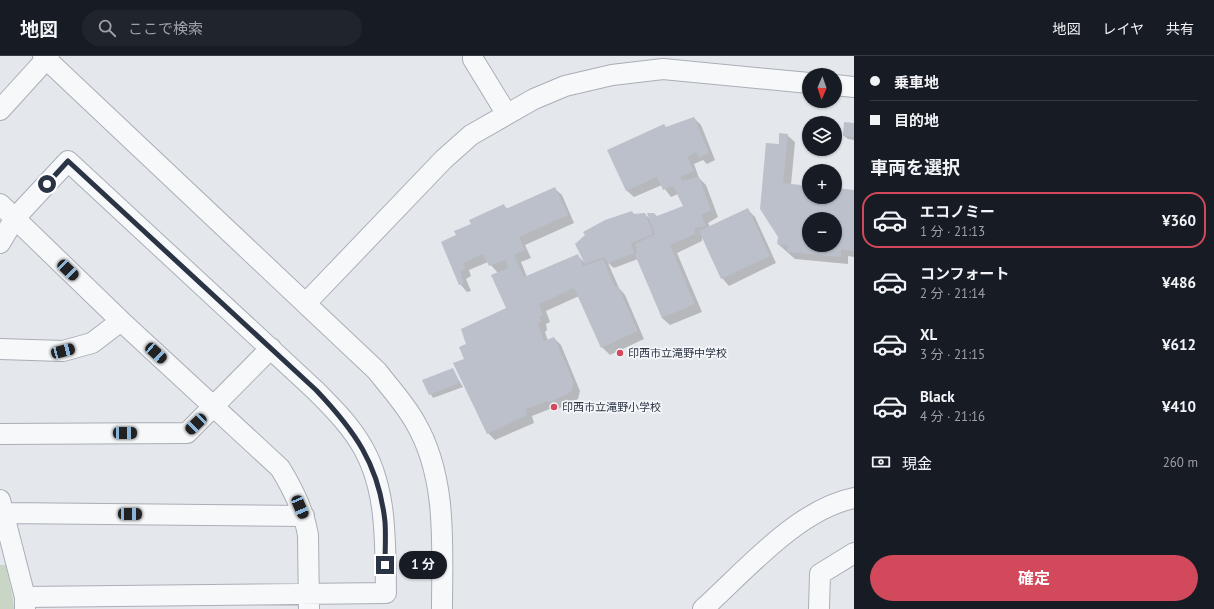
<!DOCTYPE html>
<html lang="ja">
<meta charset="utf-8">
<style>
body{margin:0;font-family:"PT Sans","Noto Sans JP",sans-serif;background:#20242c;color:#f1f3f6;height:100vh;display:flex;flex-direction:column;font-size:15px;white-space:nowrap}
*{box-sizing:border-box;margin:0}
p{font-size:13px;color:#9ea1a6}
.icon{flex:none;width:22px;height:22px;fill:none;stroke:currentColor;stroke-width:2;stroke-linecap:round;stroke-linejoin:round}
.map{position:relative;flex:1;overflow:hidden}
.details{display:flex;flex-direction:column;background:#171b24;width:360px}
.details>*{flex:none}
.hud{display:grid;align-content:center;height:88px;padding:0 16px;background:#171b24}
.needle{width:26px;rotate:182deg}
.tools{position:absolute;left:802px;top:12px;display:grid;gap:8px}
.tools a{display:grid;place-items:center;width:40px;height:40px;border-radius:50%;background:#171b24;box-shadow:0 1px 3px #0004;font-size:20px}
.end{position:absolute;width:18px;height:18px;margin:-9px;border:5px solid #2b3445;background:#fff;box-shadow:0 0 0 2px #fff}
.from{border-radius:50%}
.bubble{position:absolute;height:28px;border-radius:14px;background:#171b24;box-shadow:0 1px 3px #0004;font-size:13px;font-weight:700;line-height:28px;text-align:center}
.car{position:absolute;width:12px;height:24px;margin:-12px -6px;border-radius:5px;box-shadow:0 0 3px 1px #0007;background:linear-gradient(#222 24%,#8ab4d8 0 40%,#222 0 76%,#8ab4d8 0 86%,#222 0)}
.hud b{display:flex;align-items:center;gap:14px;height:38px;font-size:15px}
.hud b+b{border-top:1px solid #363941}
.hud i{width:10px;height:10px;background:#f1f3f6}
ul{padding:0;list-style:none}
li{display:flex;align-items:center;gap:12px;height:56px;margin:0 8px 6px;padding:0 8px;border:2px solid transparent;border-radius:16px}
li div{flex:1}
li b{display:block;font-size:15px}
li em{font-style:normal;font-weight:700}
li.active{border-color:#d1495b}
li>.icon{width:36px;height:36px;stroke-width:1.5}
h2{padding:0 16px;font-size:18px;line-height:48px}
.pay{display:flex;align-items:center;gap:10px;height:44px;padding:0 16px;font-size:15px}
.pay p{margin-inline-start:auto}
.action{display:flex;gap:8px;margin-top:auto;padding:8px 16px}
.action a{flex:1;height:46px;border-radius:24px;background:#d1495b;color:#fff;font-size:16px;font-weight:700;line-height:46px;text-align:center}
header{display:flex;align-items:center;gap:24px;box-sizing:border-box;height:56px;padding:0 20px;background:#171b24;border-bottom:1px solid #363941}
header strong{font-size:19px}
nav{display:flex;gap:22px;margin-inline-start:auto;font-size:14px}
.search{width:280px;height:36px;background:#20242c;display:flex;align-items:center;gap:10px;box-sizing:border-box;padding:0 14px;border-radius:22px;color:#9ea1a6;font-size:15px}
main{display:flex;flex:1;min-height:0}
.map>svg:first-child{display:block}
</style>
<header>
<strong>地図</strong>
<div class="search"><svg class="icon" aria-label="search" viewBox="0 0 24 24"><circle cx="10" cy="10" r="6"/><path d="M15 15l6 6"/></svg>ここで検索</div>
<nav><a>地図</a><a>レイヤ</a><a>共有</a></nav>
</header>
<main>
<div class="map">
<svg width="854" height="553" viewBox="0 0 854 553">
<rect width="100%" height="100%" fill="#e4e7ec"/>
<path fill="#c9d6c5" d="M0 509H6L13 542 14 553H0Z"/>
<path fill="#0003" fill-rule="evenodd" d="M694 62 701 69 715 104 707 108 703 104 694 108 699 122 706 129 718 161 708 167 710 171 747 153 755 161 776 207 729 230 722 222 702 180V185L677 197 702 256 670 269 662 262 638 203 614 212 608 207 619 232 625 239 644 283 610 299 602 291 579 240 546 255 550 266 546 268 547 274 545 276 548 285 554 282 561 289 580 335 578 343 558 353 555 351 532 360 534 367 495 384 488 377 466 303 467 289 507 252 498 217 488 206 469 214 471 220 466 223 471 235 467 236 460 228 457 180 504 150 508 153 554 132 562 139 574 167 525 189 531 202 521 206 527 221 577 199 585 207 605 165 632 156 635 159 645 158 651 164 685 151 678 138 671 141 662 129 634 141 626 134 667 72Z
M854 68V84L848 83 844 80Z
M787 79 795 86 791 129 809 131V141H835V133L854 135V201L848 200V208L795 203 778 188 780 89ZM809 163H835V189H809Z
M452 313 463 331 433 342 423 325Z"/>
<path fill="#bbc0ca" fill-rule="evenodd" d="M694 61 709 97 699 102 696 96 687 101 694 115 680 121 682 125 699 121 711 154 701 159 706 170 695 172V178L670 189 695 248 662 262 635 199 637 196 635 188 655 178 647 157H654L657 160 683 150 673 130 663 134 657 121 626 135 607 94 664 68 666 71Z
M844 66 854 67V81L843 80Z
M779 77 788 78 783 127 809 130V141H835V132L854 134V195L841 194V201L787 196 788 189 777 188 778 181 760 153 766 87 779 88ZM809 163H835V189H809Z
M555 131 568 159 519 181 525 194 514 199 524 221 578 198 583 210 603 203 615 231 618 230 638 275 601 292 574 232 539 248 543 259 539 260 541 266 538 268 544 285 554 281 574 327 571 336 550 346 547 345 526 353 527 359 487 378 453 307 464 303 459 291 466 288 461 273 506 252 491 219 508 212 505 204 489 210 483 198 463 207 465 213 460 215 464 228 459 229 441 186 456 179 454 175 471 168 469 164 504 148 506 153Z
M748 152 770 200 721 223 699 175Z
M632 155 633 158 645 157 653 178 631 187 634 197 608 207 604 201 585 208 575 188 585 179 583 176 605 164Z
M453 312 460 327 429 339 422 324Z"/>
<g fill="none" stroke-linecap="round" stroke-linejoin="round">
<defs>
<path id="minor" d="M43 0 377 315C390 332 405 348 415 366 448 422 442 491 442 553
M473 0V3L506 57
M835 29 854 31
M0 54 49 0
M0 148 121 265 280 412C293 433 304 455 308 479L309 553
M0 187 15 162 68 105 315 334C331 350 347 366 359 385 388 430 385 486 386 537L25 541
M306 247 444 103 471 79 534 43 565 30 612 19 663 13 809 27
M0 293 63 295 92 287 121 265
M0 378 187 377 271 292
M0 444 25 541V553
M4 457 304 460
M703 553C745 515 798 453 854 442
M819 553 820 518 854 497"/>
</defs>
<use href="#minor" stroke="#a9aeb7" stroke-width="22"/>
<use href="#minor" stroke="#f7f8fa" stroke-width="20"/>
</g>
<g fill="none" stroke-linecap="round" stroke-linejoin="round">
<path stroke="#2b3445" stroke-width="5" d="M47 128 68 105 316 334C354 374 379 408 385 466 386 480 385 495 385 509"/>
</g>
<g fill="#d1495b" stroke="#f4f6f9" stroke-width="1.5">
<circle cx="620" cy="297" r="4"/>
<circle cx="554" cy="351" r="4"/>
</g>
<g text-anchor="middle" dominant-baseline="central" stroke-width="3.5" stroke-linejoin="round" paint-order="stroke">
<g font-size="11" fill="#2b3445" stroke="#f4f6f9" text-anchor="start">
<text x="628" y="297">印西市立滝野中学校</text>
<text x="562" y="351">印西市立滝野小学校</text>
</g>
</g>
</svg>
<div class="tools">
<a><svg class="needle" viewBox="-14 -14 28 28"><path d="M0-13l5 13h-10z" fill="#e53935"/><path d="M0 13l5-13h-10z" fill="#9ea1a6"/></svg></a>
<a><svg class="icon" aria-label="layers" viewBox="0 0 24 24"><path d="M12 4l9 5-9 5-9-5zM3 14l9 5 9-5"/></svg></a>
<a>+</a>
<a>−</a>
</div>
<i class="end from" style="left:47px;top:128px"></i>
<i class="end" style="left:385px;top:509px"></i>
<div class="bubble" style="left:399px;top:495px;width:48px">1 分</div>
<i class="car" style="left:68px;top:214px;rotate:134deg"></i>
<i class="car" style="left:63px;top:295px;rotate:75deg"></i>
<i class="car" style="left:156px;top:297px;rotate:132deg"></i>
<i class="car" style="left:196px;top:368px;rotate:226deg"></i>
<i class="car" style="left:125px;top:377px;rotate:90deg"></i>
<i class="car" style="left:300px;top:451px;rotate:157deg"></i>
<i class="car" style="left:130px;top:458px;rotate:91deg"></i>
</div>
<section class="details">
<div class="hud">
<b><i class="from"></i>乗車地</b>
<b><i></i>目的地</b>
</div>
<h2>車両を選択</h2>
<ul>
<li class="active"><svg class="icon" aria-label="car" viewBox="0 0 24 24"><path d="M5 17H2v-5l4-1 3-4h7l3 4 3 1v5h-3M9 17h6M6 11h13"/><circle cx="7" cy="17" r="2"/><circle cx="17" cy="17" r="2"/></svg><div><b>エコノミー</b><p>1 分 · 21:13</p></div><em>¥360</em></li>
<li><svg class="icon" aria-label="car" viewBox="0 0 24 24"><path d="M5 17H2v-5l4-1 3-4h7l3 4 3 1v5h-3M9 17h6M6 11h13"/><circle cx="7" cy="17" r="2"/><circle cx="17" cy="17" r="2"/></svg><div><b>コンフォート</b><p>2 分 · 21:14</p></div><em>¥486</em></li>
<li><svg class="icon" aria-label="car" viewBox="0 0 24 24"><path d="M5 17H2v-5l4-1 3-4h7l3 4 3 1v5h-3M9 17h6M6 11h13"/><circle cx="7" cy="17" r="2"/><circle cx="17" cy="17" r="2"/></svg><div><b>XL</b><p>3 分 · 21:15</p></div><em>¥612</em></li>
<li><svg class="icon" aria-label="car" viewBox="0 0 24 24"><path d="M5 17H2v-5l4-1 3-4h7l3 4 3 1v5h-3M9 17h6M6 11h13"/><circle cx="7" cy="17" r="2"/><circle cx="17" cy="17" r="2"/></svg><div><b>Black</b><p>4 分 · 21:16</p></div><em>¥410</em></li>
</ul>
<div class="pay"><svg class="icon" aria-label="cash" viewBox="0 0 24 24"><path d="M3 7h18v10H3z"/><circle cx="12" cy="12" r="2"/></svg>現金<p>260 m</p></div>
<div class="action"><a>確定</a></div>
</section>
</main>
